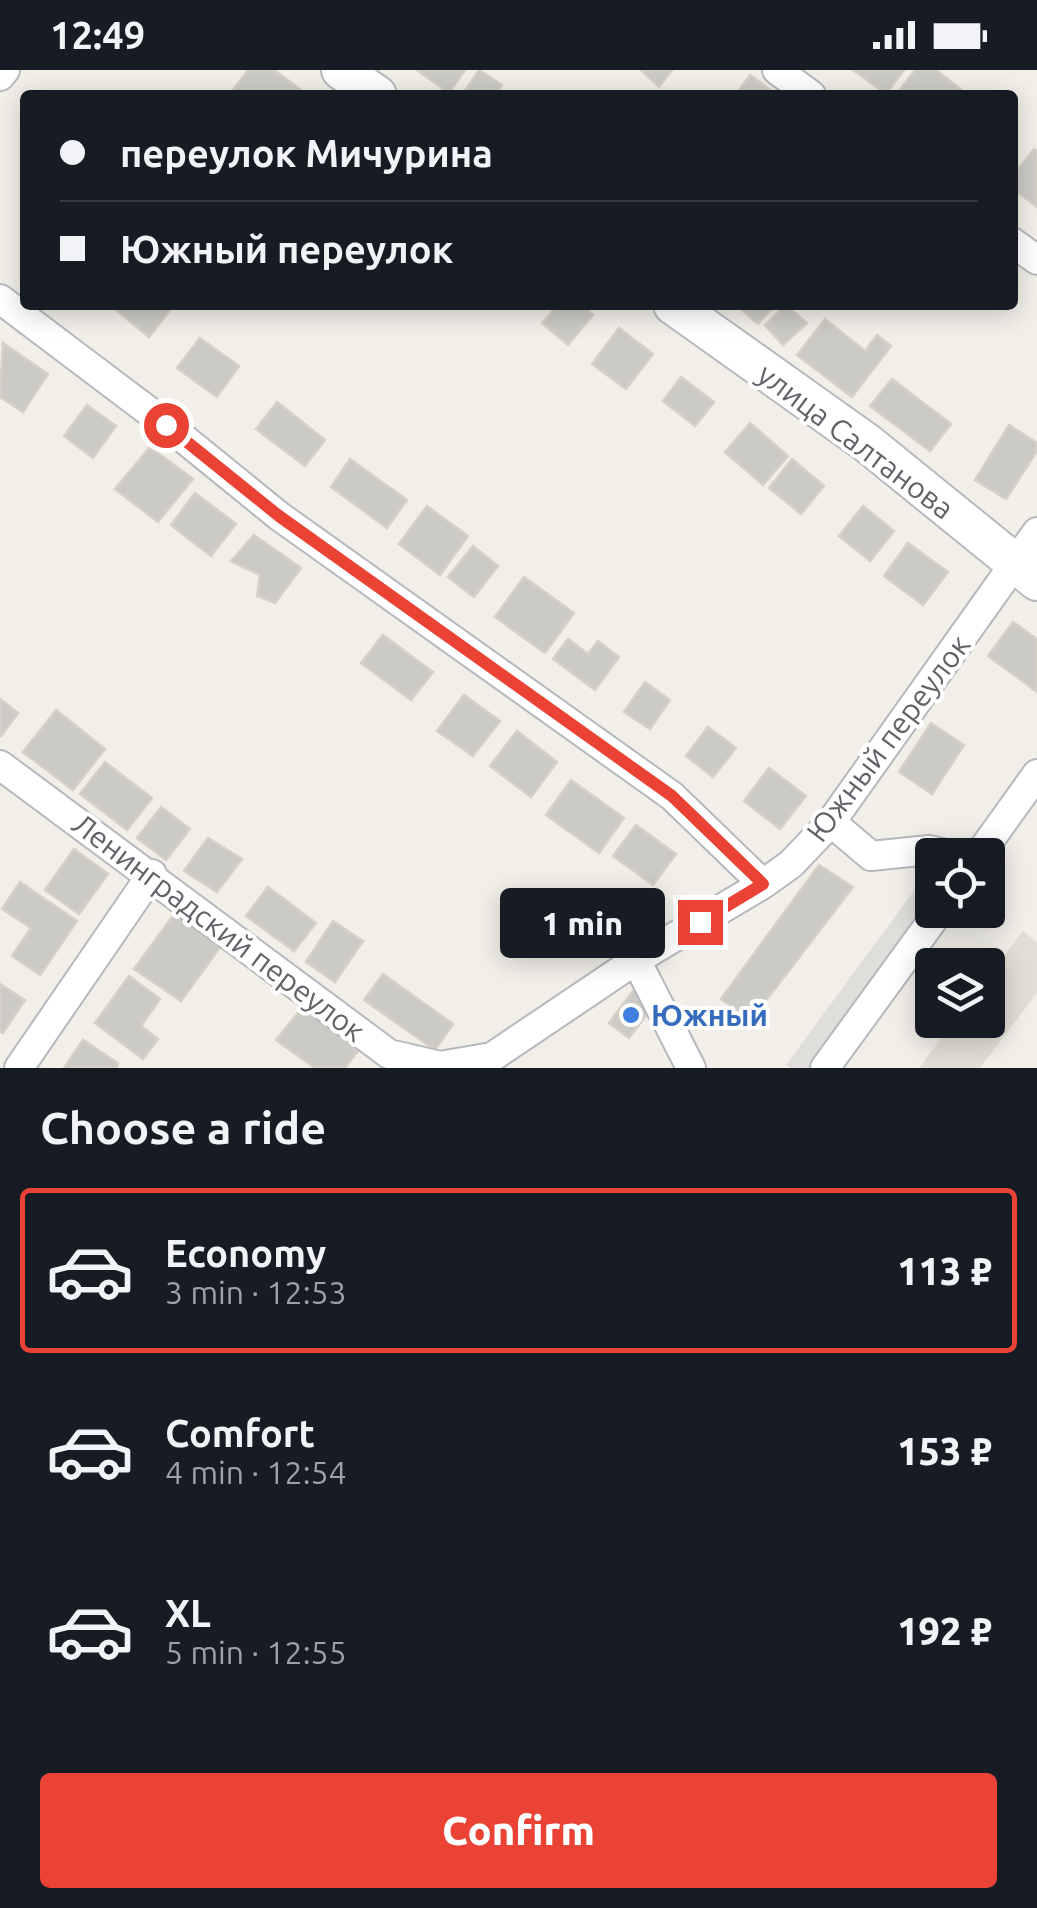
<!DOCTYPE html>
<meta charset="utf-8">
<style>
body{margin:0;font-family:Ubuntu,sans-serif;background:#20242c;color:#f1f3f6;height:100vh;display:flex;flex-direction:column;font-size:38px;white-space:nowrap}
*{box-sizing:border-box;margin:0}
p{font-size:32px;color:#9ea1a6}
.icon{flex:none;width:55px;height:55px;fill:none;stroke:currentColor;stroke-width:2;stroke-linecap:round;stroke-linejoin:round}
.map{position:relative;height:998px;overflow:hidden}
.sheet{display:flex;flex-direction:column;background:#171b24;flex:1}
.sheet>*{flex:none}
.hud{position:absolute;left:20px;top:20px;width:998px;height:220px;border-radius:10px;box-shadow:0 5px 25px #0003;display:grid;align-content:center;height:220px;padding:0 40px;background:#171b24}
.buttons{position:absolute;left:915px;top:768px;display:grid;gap:20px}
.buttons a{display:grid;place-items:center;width:90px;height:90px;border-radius:10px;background:#171b24;box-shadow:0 5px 25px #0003;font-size:50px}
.end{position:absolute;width:45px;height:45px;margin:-22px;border:12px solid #ea4335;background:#fff;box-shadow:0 0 0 5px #fff}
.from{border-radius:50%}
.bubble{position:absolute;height:70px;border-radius:10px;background:#171b24;box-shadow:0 5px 25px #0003;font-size:32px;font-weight:800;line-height:70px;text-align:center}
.hud b{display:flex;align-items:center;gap:35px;height:95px;font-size:38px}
.hud b+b{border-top:2px solid #363941}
.hud i{width:25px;height:25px;background:#f1f3f6}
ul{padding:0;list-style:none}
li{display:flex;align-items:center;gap:30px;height:165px;margin:0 20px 15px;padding:0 20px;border:5px solid transparent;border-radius:10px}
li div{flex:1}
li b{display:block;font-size:38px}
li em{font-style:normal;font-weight:800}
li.on{border-color:#ea4335}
li>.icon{width:90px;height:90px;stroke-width:1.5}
h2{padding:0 40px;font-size:45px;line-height:120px}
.action{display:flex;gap:20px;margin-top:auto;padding:20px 40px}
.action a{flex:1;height:115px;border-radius:10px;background:#ea4335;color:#fff;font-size:40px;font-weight:800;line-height:115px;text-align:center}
.status{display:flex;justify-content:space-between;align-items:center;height:70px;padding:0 50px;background:#171b24;direction:ltr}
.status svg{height:28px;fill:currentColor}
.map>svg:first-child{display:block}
</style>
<div class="status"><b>12:49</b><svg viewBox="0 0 49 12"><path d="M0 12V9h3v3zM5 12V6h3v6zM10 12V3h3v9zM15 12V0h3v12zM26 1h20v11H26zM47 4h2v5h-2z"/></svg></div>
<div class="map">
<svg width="1037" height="998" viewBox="0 0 1037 998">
<rect width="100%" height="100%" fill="#f1efe8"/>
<path fill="#e0deda" d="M932 796V838L814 998H790L786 995Z"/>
<path fill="#e1ded6" d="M1023 861 1037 872V923L980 998H919L955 950H988V907Z"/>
<path fill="#cccac5" stroke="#d6d1c6" stroke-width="2.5" d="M248 0H274L300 19 296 25H239L233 20Z
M417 0H465L449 23Z
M479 0 502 15 496 25H462Z
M641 0H672L659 17Z
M853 0H904L886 24Z
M915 0H936L968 25H896Z
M750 5 777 25H736Z
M1034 79 1037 81V137L1012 118V107Z
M110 235H174L149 267Z
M558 235H581L593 245 568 275 542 253Z
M736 235H775L758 254Z
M786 235 807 253 783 275 765 255Z
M825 249 865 281 877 265 891 276 852 327 797 285Z
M619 258 653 284 626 319 592 294Z
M200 268 239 296 217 327 177 298Z
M3 273 48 304 23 342 0 327Z
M681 307 714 332 695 356 663 331Z
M892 309 951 354 930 381 870 336Z
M277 332 325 370 305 396 256 359Z
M87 335 116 356 93 388 64 366Z
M750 353 788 386 763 415 725 382Z
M1009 355 1037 373V381L1006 429 975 410Z
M150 377 193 409 158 452 115 419Z
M350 389 407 430 387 458 331 417Z
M792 389 824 416 801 444 769 418Z
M195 423 236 454 211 486 171 455Z
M427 436 468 466 440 505 399 474Z
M863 436 894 461 870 491 839 466Z
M254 465 301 498 275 533 257 526 260 505 231 491Z
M908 473 948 502 923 535 884 506Z
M473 476 498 496 474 527 448 507Z
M524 507 574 543 545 583 495 547Z
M1013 552 1037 569V622L988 586Z
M383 565 433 602 411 630 361 593Z
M568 569 588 584 598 571 619 587 595 620 553 589Z
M645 612 670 630 650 659 624 642Z
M464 625 500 651 473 686 437 661Z
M0 629 18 643 1 666 0 665Z
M56 640 105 679 73 720 23 682Z
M931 653 964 675 932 724 899 702Z
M708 657 736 678 713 707 686 686Z
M517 661 557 692 531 727 490 696Z
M105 692 152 728 127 760 80 724Z
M769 698 806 726 780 759 744 731Z
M571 710 624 748 599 783 546 745Z
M161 737 190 759 166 790 137 768Z
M636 755 676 784 653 815 613 786Z
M208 768 242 789 217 822 184 801Z
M74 779 108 804 79 844 45 820Z
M819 795 853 817 751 950 721 929Z
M20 812 77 851 40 905 12 886 31 858 2 839Z
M268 817 316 853 294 881 246 846Z
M175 843 221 876 181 931 134 899Z
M333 851 363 871 335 912 306 892Z
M383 904 453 954 435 980 364 930Z
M129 906 160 929 141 956 158 969 143 989 95 953Z
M0 914 25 930 3 963 0 961Z
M633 921 653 936 629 968 609 953Z
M303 937 358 981 345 998H315L276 970Z
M83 970 118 993 117 998H64Z"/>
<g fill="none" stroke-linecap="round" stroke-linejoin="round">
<defs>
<path id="minor" d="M777 0 811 25
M0 6 5 0
M1012 172 1037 190
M0 229 167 355 279 446 672 726 763 814
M0 695 389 984 440 996 492 987
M831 752 871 786 929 780 951 785
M979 785 1037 704
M636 890 691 998
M19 998 152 804
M481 998 492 987 636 890 763 814 791 794 831 752 1037 462
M825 998 940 840"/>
<path id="secondary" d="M341 0 377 25
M673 235 867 373 1037 511"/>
</defs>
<use href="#minor" stroke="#b5b8bc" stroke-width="32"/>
<use href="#secondary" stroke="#b6babf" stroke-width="42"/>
<use href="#minor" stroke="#fff" stroke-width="28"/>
<use href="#secondary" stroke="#fff" stroke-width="38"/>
</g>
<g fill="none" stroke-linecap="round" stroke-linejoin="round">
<path stroke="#ea4335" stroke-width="12" d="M166 355 279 446 672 726 763 814 700 852"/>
</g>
<circle fill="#3f7fe0" stroke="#fff" stroke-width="4" cx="631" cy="945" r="10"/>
<g text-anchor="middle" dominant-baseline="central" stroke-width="8" stroke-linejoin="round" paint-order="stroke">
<g font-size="30" fill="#5f6368" stroke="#fff">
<text transform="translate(856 371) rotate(37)">улица Салтанова</text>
<text transform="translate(888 668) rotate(-53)">Южный переулок</text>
<text transform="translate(219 857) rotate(37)">Ленинградский переулок</text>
</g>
<g font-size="30" font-weight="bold" fill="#366cbe" stroke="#fff" text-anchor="start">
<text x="651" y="945">Южный</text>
</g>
</g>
</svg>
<div class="buttons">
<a><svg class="icon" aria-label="locate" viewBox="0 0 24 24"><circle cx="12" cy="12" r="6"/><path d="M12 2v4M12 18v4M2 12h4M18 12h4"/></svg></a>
<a><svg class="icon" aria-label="layers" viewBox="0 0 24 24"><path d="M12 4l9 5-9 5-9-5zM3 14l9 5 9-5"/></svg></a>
</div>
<i class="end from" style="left:166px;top:355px"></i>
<i class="end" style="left:700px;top:852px"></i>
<div class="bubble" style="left:500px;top:818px;width:165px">1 min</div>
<div class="hud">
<b><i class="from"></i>переулок Мичурина</b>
<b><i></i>Южный переулок</b>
</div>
</div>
<section class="sheet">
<h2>Choose a ride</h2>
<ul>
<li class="on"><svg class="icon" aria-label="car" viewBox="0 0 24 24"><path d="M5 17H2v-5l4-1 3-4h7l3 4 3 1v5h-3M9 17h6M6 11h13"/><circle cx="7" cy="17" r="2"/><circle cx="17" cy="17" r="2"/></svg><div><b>Economy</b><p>3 min · 12:53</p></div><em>113 ₽</em></li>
<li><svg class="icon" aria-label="car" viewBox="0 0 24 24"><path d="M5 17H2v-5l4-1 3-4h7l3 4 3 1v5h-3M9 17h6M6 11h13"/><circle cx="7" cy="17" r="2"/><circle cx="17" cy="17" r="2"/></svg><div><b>Comfort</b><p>4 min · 12:54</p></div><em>153 ₽</em></li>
<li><svg class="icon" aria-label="car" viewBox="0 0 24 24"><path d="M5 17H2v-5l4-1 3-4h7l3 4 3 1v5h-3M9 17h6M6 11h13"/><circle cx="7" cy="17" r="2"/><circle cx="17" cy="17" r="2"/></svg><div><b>XL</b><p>5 min · 12:55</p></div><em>192 ₽</em></li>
</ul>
<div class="action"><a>Confirm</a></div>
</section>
